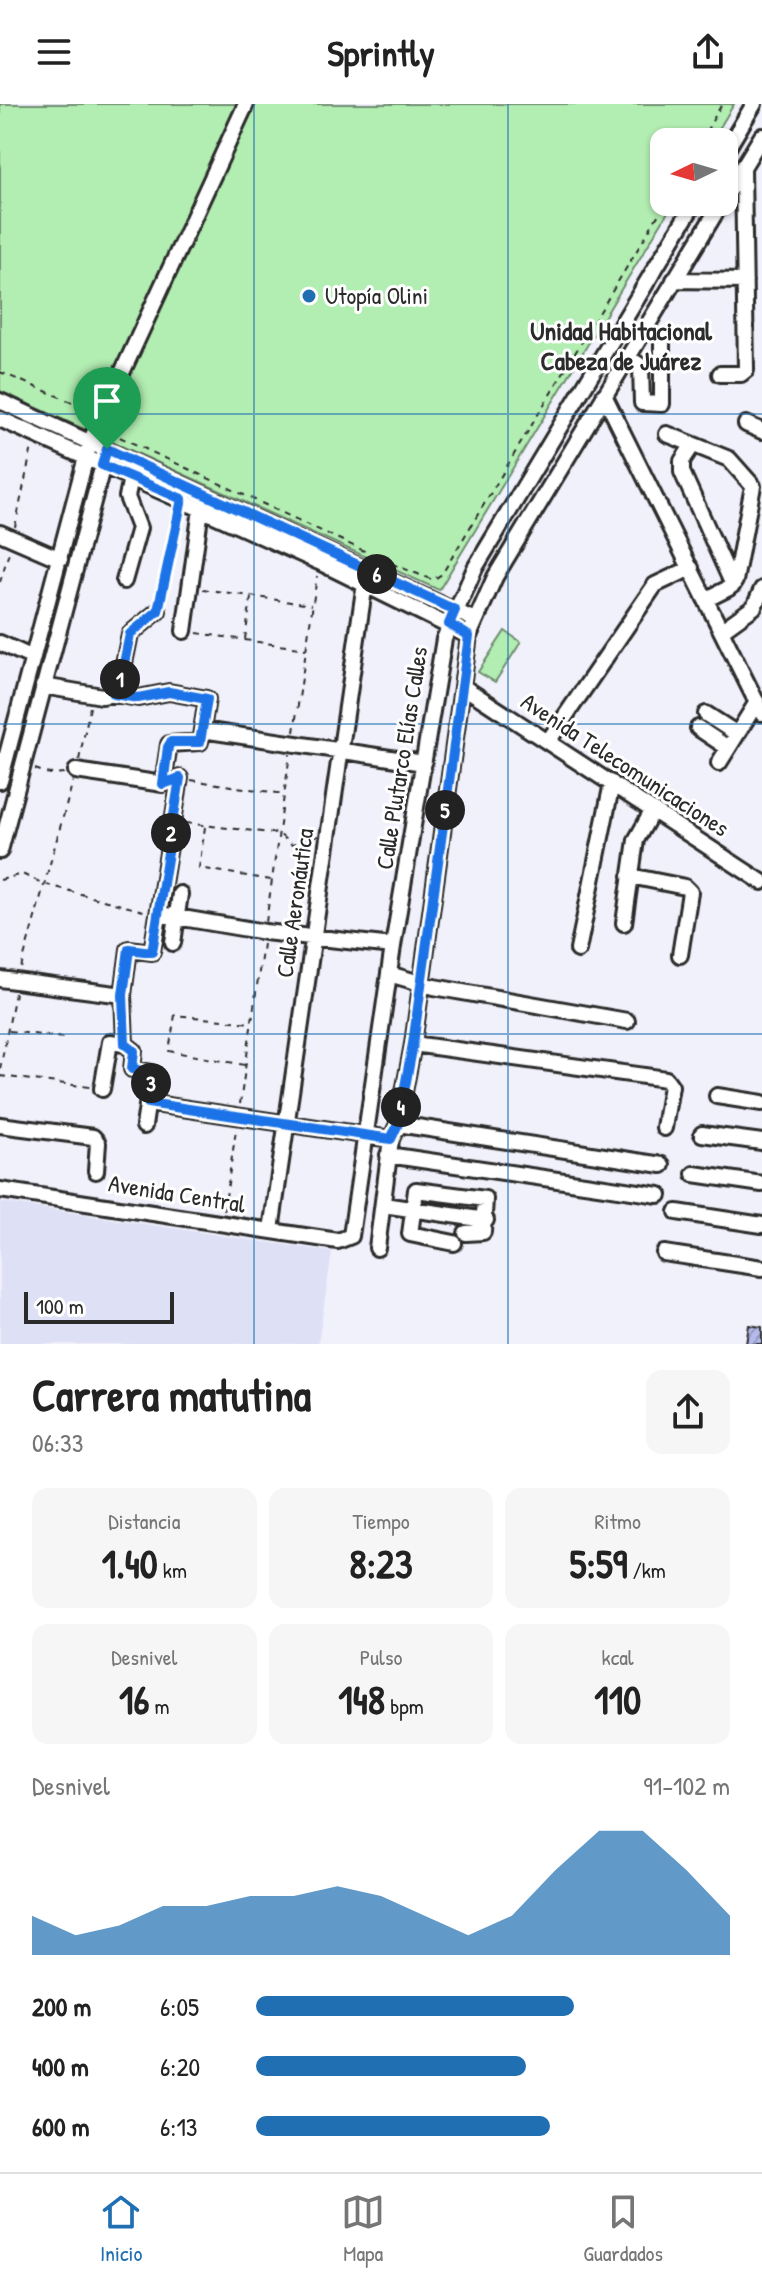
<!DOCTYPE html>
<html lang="es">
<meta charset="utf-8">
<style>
:root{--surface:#fff;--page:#f6f6f6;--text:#222;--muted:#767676;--line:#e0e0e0;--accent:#1f6fb2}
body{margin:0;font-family:"Patrick Hand",sans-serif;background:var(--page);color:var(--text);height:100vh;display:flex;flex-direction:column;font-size:30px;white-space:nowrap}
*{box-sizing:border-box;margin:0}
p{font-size:26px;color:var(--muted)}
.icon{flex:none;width:44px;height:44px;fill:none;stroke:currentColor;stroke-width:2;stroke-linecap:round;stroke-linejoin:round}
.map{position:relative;height:1240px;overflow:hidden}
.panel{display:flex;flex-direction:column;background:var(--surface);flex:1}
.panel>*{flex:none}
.needle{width:52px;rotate:265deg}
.buttons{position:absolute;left:650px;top:24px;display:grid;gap:16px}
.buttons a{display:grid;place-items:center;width:88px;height:88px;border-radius:16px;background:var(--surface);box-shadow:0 2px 6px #0004;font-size:40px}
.scale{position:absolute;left:24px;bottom:20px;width:150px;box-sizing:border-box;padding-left:8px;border:4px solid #2b2b2b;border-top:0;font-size:22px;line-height:28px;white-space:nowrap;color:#2b2b2b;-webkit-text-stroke:6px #fff;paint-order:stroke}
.pin{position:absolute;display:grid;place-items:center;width:68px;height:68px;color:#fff;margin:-82px -34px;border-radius:50% 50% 50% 0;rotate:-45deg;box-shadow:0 0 8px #0007}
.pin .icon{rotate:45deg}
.km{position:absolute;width:40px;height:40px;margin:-20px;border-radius:50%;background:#222;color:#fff;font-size:22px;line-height:40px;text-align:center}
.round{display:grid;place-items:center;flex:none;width:84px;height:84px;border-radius:16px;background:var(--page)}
.overview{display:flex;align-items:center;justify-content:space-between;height:136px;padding:0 32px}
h1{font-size:44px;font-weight:700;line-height:60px}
.figures{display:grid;grid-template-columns:repeat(3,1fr);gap:12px;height:136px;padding:8px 32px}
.figures div{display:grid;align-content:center;border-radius:16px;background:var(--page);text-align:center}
.figures b{font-size:40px;font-weight:700}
.figures small{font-size:22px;font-weight:400}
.figures p{font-size:22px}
.chart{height:224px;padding:16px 32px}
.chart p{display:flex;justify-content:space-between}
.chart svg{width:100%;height:144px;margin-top:8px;fill:var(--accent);opacity:.7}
ul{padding:0 32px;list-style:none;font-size:26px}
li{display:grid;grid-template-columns:128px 96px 1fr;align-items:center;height:60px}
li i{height:20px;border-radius:10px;background:var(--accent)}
header{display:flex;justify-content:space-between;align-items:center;height:104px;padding:0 32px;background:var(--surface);font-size:36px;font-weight:700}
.tabs{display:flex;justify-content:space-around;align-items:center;height:112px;border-top:2px solid var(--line);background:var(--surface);font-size:22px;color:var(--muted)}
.tabs a{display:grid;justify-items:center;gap:4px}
.tabs .selected{color:var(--accent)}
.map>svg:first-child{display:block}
</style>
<header><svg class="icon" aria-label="menu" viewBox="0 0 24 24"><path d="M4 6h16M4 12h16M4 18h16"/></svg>Sprintly<svg class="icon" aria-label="share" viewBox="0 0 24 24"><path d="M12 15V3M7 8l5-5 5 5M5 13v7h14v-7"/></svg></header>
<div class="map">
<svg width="762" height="1240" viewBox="0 0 762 1240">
<defs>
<pattern id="building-hatch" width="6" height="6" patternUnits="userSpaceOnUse" patternTransform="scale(2)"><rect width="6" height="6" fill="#b4baeb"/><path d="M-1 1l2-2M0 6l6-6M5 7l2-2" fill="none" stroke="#9397bf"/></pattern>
</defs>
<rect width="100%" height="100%" fill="#f0f1fb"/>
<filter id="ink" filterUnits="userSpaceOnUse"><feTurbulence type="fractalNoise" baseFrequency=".0125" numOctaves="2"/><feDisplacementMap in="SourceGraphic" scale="16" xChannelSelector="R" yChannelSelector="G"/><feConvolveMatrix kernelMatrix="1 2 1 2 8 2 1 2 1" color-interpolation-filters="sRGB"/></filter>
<g filter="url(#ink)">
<path fill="#dee0f6" d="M0,1098L332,1148L318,1240H0Z"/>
<path fill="#b2edb2" stroke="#6e8c6e" stroke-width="2" d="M0,0H734L711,38H664V98H674L439,486L0,287Z
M505,527L521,538L495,578L478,568Z"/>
<path fill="url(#building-hatch)" stroke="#2b2b2b" stroke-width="2" d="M749,1221L762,1223V1240H746Z"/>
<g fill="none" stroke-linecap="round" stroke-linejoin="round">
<defs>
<path id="minor" d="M724,50L754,0
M724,94L762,32
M674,176L745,177
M627,253L641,262L642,299L662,300V233
M720,270H741L746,266L743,63
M604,291L762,609
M0,297L475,516
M0,315L319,458L469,532
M746,320L762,327
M667,330L729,355L753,382L735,477L729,484L707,495
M692,342L682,357V368L733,481
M0,429L60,455
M124,477L139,424L127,393L131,373
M722,526L754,503L762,485
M184,527L201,405
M0,539L33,554
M43,582L102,592L114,590L120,579L130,530L158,507
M462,582L762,778
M706,610L737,630
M698,624L728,644
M202,626L424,659
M549,636L655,481L691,464
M719,659L757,598
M76,667L163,680L169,640L200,638L207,595L169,588L138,594L114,590
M0,677L90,338L246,0
M0,747L105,353
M630,772L685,783L690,788L680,851
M159,810L265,828L393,842
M624,819L636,736L653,706
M173,839L180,790
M578,846L612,679
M389,870L434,883L627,917
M0,875L123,891
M413,940L666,975L671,982L664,1024
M102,985L110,938L125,940
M717,992L762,999
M148,999L391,1035
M398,1020L662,1061
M0,1021L93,1033L98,1039L96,1067
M144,1022L152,969L132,965L134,947L125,940L123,891L129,845L152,848L180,674
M702,1030L762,1038
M388,1051L659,1091
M694,1070L762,1080
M0,1086L338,1137L351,1132L393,842L444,535L475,464L695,98
M383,1101L486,1116
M677,1108L762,1121
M271,1126L365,479
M454,1139L410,1130L416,1086L485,1095L483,1128L466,1129
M377,1144L391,1035L398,1020L413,940L469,532L495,473L722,98
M664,1149L762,1164"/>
</defs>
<use href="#minor" stroke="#2b2b2b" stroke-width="20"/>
<path stroke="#2b2b2b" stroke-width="2" stroke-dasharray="6 6" stroke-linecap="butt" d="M700,38L722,0
M0,268L91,306
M109,328L390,459L433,476L442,470L666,98
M15,423L32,343
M0,478L10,445
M203,485L311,501
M161,496L179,408
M197,529L306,545
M245,535L251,494
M294,628L317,472
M79,656L90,603
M35,665L49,670L64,669
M191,676L284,690
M186,719L279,730L292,741L318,732
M205,723L199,764L271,776
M0,776L22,770L44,780L147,808
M266,818L290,650
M21,864L73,677
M9,927L64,934
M245,961L169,947L175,911L251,919
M0,965L15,889
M0,972L90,983
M240,1000L263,840
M224,1106L236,1026"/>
<use href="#minor" stroke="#fff" stroke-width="14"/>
</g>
</g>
<g fill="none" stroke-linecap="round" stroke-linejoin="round" filter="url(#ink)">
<defs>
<path id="route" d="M107,345L455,506L449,520L469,532L413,940L398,1020L391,1035L148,999L152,969L132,965L134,947L125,940L123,891L129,845L152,848L180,674L163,680L168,643L171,638H200L207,595L169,588L138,594L114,590L120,579L130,530L158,507L182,395L102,361Z"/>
</defs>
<use href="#route" stroke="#fff" stroke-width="16"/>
<use href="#route" stroke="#1a73e8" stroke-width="10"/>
</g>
<path fill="none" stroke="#1f6fb2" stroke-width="2" stroke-opacity="0.55" d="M254,0V1240M508,0V1240M0,310H762M0,620H762M0,930H762"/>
<circle fill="#1f6fb2" stroke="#fff" stroke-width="3" cx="309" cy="192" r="8"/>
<g text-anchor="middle" stroke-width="6" stroke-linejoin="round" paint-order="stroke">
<g font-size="24" fill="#2b2b2b" stroke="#fff" text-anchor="start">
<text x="325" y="200">Utopía Olini</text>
</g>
<g font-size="24" fill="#2b2b2b" stroke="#fff">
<text transform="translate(402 654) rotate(-81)" y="8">Calle Plutarco Elías Calles</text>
<text transform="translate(625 661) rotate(33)" y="8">Avenida Telecomunicaciones</text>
<text transform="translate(295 799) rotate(-82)" y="8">Calle Aeronáutica</text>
<text transform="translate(177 1090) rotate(9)" y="8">Avenida Central</text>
</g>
<g font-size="26" font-weight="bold" fill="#2b2b2b" stroke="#fff">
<text x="621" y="236">Unidad Habitacional<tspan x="621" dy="30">Cabeza de Juárez</tspan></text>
</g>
</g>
</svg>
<div class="buttons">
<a><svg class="needle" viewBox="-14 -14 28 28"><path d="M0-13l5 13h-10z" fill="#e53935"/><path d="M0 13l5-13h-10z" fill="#767676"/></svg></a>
</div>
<div class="scale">100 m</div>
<div class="pin" style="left:107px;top:345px;background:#1e9e55"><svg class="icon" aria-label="arrive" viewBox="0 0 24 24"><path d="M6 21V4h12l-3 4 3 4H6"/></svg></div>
<b class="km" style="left:120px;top:575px">1</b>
<b class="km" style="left:171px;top:729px">2</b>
<b class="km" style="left:151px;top:979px">3</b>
<b class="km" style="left:401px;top:1003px">4</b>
<b class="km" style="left:445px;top:706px">5</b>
<b class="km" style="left:377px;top:470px">6</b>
</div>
<section class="panel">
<div class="overview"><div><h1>Carrera matutina</h1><p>06:33</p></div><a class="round"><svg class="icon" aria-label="share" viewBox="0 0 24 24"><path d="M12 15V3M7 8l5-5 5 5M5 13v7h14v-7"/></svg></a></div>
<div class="figures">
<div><p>Distancia</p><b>1.40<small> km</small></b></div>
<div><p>Tiempo</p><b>8:23</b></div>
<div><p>Ritmo</p><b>5:59<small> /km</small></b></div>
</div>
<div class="figures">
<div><p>Desnivel</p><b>16<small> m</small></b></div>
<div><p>Pulso</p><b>148<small> bpm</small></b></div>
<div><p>kcal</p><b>110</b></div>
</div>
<div class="chart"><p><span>Desnivel</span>91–102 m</p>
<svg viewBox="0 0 160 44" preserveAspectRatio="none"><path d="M0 44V32L10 38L20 35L30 29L40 29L50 26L60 26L70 23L80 26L90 32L100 38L110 32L120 18L130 6L140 6L150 18L160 32V44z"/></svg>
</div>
<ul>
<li><b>200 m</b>6:05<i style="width:67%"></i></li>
<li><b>400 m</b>6:20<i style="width:57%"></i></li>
<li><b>600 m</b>6:13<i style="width:62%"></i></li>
</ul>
</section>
<nav class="tabs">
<a class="selected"><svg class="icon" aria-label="home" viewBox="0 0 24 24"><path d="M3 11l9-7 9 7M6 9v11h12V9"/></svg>Inicio</a>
<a><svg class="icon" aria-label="map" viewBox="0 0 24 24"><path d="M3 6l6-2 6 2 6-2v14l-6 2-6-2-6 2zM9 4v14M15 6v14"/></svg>Mapa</a>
<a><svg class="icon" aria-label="saved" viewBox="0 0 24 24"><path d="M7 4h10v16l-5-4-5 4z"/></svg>Guardados</a>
</nav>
